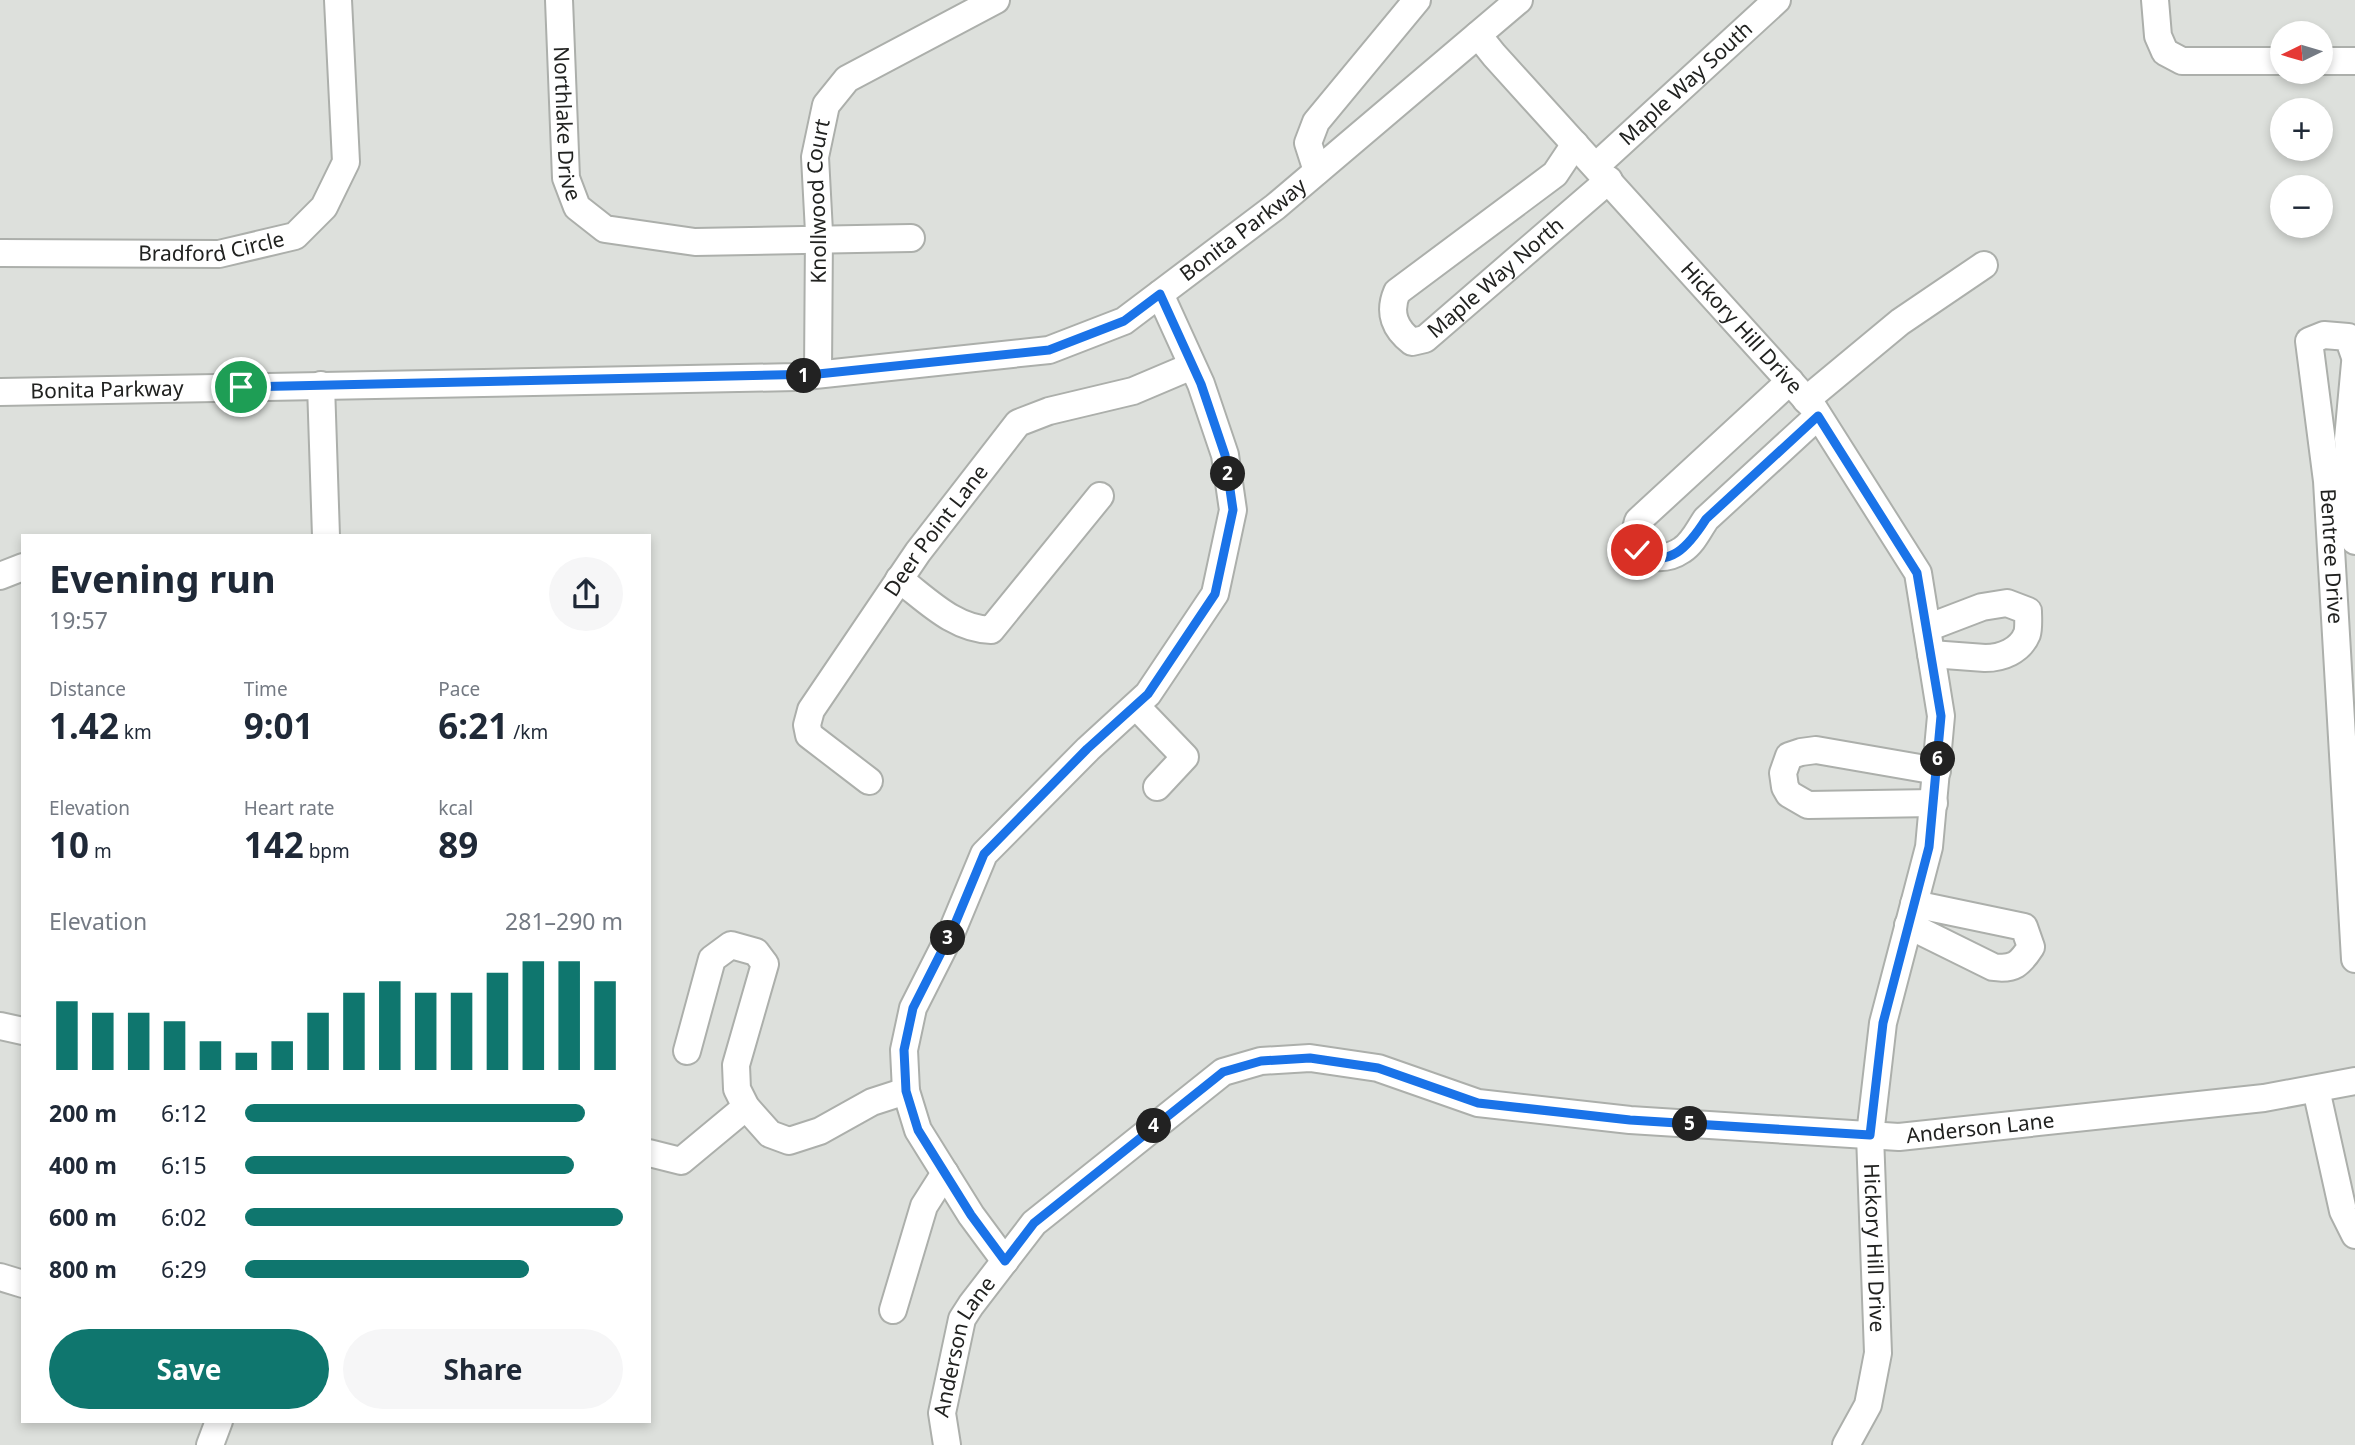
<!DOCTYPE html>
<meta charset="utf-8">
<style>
:root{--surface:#fff;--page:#f6f6f7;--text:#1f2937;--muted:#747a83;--accent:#0f766e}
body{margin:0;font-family:"Noto Sans",sans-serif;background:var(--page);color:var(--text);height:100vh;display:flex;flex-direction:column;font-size:26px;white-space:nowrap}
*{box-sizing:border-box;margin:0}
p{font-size:23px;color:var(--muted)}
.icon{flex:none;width:38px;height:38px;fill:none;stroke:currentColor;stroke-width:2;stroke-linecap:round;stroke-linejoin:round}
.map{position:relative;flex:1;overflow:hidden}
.drawer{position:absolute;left:21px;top:534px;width:630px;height:889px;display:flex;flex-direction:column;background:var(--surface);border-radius:0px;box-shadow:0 4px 10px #0003}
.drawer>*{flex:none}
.needle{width:46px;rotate:265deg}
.buttons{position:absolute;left:2270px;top:21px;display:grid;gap:14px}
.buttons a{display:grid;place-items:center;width:63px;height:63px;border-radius:50%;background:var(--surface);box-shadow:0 4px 10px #0003;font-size:35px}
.pin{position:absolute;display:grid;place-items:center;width:60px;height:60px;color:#fff;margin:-30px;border:4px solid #fff;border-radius:50%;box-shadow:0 2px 7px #0007}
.km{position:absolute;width:35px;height:35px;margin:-18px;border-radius:50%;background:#222;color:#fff;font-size:19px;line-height:35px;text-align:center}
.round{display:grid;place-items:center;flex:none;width:74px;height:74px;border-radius:37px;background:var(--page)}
.overview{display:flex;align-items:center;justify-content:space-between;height:119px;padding:0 28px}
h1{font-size:38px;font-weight:700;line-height:52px}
.metrics{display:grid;grid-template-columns:repeat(3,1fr);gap:10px;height:119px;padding:7px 28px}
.metrics div{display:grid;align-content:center}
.metrics b{font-size:35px;font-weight:700}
.metrics small{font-size:19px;font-weight:400}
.metrics p{font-size:19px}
.chart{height:196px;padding:14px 28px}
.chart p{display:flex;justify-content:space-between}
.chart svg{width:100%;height:126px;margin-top:7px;stroke:var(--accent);stroke-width:6}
.cta{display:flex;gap:14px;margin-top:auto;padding:14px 28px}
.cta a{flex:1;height:80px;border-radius:42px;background:var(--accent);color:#fff;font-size:28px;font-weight:700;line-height:80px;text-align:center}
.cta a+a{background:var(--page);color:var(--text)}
ul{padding:0 28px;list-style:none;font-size:23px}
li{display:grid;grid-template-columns:112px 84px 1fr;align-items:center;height:52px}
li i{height:18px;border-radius:9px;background:var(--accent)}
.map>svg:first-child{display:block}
</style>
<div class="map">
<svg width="2355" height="1445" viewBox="0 0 2355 1445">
<rect width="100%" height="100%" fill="#dde0dc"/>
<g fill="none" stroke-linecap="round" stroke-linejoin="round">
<defs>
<g id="minor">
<path id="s1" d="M559,0L566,178L577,207L605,229L695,242L911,238"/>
<path d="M2155,0L2158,36L2165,52L2182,61H2282"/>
<path id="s2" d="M1478,35L1494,55L1813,407L1918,573L1941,716L1929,847L1883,1023L1870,1135L1878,1353L1868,1405L1846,1445"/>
<path d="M2320,61H2355"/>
<path id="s3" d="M1575,144L1555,174L1397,292C1388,313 1395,329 1412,342L1425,339L1609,180"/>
<path id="s4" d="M1596,166L1777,0"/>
<path d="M1317,171L1308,143L1316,122L1417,0"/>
<path id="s5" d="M0,253L219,254L295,236L324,207L346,162L338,0"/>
<path id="s6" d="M2355,357L2348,337L2324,335L2309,341L2327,481L2355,959"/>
<path d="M2355,363L2348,439L2355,541"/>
<path id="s7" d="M818,374L819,232L815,157L826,105L847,79L996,0"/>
<path d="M1790,381L1638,521L1632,544C1644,560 1666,561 1682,550C1693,543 1699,529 1706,519L1818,416"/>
<path d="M321,385L326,536"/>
<path id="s8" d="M0,392L796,377L1049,350L1124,321L1275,207L1519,0"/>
<path d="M1806,400L1900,322L1984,265"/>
<path d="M0,576L23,567"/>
<path d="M899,579C927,600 954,629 991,630L1100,496"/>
<path d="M1927,628L1982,607L2007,603L2028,611C2028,617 2029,628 2027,634C2020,651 2002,658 1985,658L1931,654"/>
<path d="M1136,706L1185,757L1157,787"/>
<path id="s9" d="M869,781L809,735L807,725L811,710L918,552L1018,423L1049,411L1133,391L1192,366"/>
<path d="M1934,803L1808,805L1789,794L1785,787L1783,773L1789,756L1801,752L1816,750L1937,771"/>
<path d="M1908,925L1993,967C2014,970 2020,964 2031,947L2024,927L1914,904"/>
<path d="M0,1026L23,1031"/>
<path d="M687,1051L712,959L731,945L756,952L765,964L736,1065L737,1089L746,1107L770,1134L789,1141L820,1131L872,1102L906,1091"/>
<path d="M2316,1089L2343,1211L2355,1235"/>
<path d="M649,1153L681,1161L746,1107"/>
<path d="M1005,1261L971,1215L918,1130L906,1091L904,1050L913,1008L952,931L984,854L1088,749L1148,694L1215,594L1233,510L1225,455L1201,384L1160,294"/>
<path d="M0,1277L23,1284"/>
<path d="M893,1310L924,1206L945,1173"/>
<path d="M210,1445L219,1421"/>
<path id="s10" d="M947,1445L942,1413L962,1319L971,1305L1034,1223L1223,1072L1261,1061L1310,1058L1378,1068L1478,1103L1630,1120L1899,1137L2264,1098L2355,1081"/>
</g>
</defs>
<use href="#minor" stroke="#acafab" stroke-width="30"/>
<use href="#minor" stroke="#fff" stroke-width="26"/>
</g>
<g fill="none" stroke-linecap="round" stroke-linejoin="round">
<defs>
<path id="route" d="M241,387L818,374L1049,350L1124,321L1160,294L1201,384L1225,455L1233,510L1215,594L1148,694L1087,749L984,854L952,931L913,1008L904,1050L906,1091L918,1130L971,1215L1005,1261L1034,1223L1223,1072L1261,1061L1310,1058L1378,1068L1478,1103L1630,1120L1870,1135L1883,1023L1929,847L1941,716L1917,573L1818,416L1706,519C1690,544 1669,572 1637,550"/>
</defs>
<use href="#route" stroke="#fff" stroke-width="14"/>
<use href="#route" stroke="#1a73e8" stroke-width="9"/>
</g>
<g text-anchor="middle" stroke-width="5" stroke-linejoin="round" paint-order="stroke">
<g font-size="21" fill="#212220" stroke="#dde0dc">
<text dy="7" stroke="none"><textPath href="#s4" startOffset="122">Maple Way South</textPath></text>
<text dy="7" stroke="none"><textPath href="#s1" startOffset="124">Northlake Drive</textPath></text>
<text dy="7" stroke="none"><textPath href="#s7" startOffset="173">Knollwood Court</textPath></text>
<text dy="7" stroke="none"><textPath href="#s8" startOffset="1281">Bonita Parkway</textPath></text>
<text dy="7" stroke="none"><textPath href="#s5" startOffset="212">Bradford Circle</textPath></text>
<text dy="7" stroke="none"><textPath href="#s3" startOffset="397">Maple Way North</textPath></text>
<text dy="7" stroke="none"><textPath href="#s2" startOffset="394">Hickory Hill Drive</textPath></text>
<text dy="7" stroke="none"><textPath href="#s8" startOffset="107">Bonita Parkway</textPath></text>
<text dy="7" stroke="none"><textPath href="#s9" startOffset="320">Deer Point Lane</textPath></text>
<text dy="7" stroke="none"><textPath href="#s6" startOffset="278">Bentree Drive</textPath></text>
<text dy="7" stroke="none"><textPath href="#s10" startOffset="1258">Anderson Lane</textPath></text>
<text dy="7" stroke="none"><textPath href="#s2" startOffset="1381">Hickory Hill Drive</textPath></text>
<text dy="7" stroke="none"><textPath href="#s10" startOffset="103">Anderson Lane</textPath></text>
</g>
</g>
</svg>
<div class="buttons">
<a><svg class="needle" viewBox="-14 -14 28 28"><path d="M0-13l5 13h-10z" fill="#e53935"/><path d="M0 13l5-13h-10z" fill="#747a83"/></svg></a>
<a>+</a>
<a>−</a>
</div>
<div class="pin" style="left:241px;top:387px;background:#1e9e55"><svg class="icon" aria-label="arrive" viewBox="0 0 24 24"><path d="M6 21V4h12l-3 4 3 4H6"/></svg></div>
<div class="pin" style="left:1637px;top:550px;background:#d93025"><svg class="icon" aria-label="check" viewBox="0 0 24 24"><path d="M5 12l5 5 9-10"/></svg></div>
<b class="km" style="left:804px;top:376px">1</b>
<b class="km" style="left:1228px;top:474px">2</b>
<b class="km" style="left:948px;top:938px">3</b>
<b class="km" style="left:1154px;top:1126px">4</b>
<b class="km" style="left:1690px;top:1124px">5</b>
<b class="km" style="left:1938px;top:759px">6</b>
<section class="drawer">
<div class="overview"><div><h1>Evening run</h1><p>19:57</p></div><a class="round"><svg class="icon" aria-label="share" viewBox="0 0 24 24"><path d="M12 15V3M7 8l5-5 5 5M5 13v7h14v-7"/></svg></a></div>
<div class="metrics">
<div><p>Distance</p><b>1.42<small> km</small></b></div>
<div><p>Time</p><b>9:01</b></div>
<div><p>Pace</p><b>6:21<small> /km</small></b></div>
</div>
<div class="metrics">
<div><p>Elevation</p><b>10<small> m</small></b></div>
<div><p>Heart rate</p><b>142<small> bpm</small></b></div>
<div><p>kcal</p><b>89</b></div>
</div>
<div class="chart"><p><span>Elevation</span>281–290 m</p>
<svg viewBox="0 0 160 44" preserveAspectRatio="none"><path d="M5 44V20M15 44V24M25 44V24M35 44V27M45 44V34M55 44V38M65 44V34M75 44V24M85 44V17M95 44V13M105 44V17M115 44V17M125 44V10M135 44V6M145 44V6M155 44V13"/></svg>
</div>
<ul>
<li><b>200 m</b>6:12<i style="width:90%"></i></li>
<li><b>400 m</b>6:15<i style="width:87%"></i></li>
<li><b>600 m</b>6:02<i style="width:100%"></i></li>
<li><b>800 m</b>6:29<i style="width:75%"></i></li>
</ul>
<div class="cta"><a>Save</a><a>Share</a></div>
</section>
</div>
